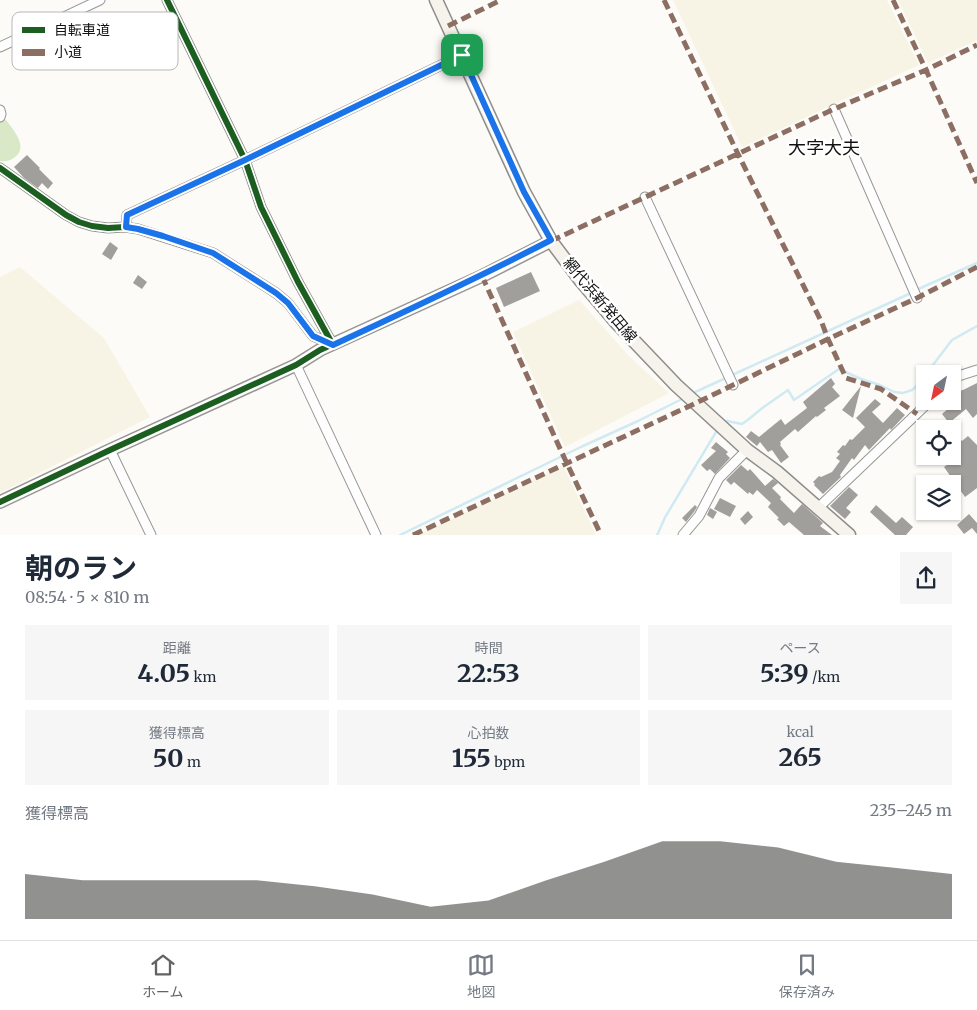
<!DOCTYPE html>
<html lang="ja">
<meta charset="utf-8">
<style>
:root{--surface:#fff;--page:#f6f6f7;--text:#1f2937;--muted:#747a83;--line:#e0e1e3;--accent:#636362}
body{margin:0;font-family:Merriweather,"Noto Sans JP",serif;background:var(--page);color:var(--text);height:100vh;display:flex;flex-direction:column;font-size:19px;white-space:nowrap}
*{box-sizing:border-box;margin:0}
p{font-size:16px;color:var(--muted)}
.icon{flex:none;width:28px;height:28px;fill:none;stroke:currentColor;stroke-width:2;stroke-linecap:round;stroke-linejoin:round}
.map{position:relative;height:535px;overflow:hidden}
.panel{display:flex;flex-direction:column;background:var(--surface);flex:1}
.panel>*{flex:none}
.needle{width:32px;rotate:213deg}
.buttons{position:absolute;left:916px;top:365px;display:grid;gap:10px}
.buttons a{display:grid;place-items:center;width:45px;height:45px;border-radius:0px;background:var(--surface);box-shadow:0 1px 4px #0004;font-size:25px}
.pin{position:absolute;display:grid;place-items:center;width:42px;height:42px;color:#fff;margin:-21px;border-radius:10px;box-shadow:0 2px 8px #0006}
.round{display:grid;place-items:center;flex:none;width:52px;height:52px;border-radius:0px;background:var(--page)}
.headline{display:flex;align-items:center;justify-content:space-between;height:85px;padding:0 25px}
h1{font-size:28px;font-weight:700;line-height:38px}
.metrics{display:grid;grid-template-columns:repeat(3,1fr);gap:8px;height:85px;padding:5px 25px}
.metrics div{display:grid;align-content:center;border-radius:0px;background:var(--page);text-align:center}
.metrics b{font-size:25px;font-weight:700}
.metrics small{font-size:14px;font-weight:400}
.metrics p{font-size:14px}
.chart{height:140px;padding:10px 25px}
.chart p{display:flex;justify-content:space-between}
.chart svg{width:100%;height:90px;margin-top:5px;fill:var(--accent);opacity:.7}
.menu{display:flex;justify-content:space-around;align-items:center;height:70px;border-top:1px solid var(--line);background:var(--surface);font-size:14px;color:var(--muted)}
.menu a{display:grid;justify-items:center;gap:2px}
.menu .on{color:var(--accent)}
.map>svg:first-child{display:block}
</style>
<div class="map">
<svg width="977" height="535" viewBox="0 0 977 535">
<rect width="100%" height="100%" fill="#fcfbf7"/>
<path fill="#f8f4e5" d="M673,0H887L919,65L742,147Z
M898,0H977V40L928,63Z
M20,267L104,338L150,417L0,493V277Z
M579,300L629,356L669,393L565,447L513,332Z
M563,465L596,535H418Z"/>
<path fill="#d9e8c7" d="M0,113C8,123 31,146 15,157C10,161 6,162 0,161Z"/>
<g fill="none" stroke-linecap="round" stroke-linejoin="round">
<path stroke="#d0eaf4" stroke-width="2.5" d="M916,290L977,263
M926,374L952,340L977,326
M691,394L911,293
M727,421L742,424L749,419L761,409L788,390L794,400L839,369L861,379L880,385L894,392L903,393L912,390L919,384L925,376
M400,535L583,446L638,421L684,398
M657,535C661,528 663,520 667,514C684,486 700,459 716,432"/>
</g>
<path fill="#a09f9c" d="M27,155L40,168L39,169L53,183L48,189L42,183L38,188L24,178L14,167Z
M110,242L118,248L111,260L102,254Z
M531,272L540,291L504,307L496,288Z
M138,275L147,282L142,289L133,283Z
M831,378L835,384L832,387L840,396L824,408L826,410L817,417L816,416L798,432L795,429L780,442L781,444L780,445L789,457L781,463L772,450L768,452L760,442L757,446L746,437L751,431L759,437L781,419L785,425L807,408L803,402Z
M977,383V414L973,418L966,409L949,423L942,414L949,408L946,406L958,397L956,395L962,390H963Z
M861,386L853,418L842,410Z
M875,399L881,404L872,412L883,423L897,408L905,415L891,430L890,428L869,450L865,445L854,460L852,458L840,475L841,477L823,494L814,485L815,484L813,482L819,476L821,477L832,472L840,461L836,458L840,454L837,452L843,445L845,446L850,439L852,440L865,427L856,418Z
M952,430L962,441L968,436L977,445V488L965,497L944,467L952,461Z
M716,442L728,452L726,454L730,458L715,474L710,469L707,471L701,465L716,451L711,448Z
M741,465L748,471L750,469L765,486L773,479L778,483L772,488L781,497L780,499L794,513L802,504L823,523L820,526L832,535H804L789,522L784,526L777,519L779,518L768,507L771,503L757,490L753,495L749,492L748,494L734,482L731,485L726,480Z
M849,487L858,495L846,508L851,512L845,519L830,506Z
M720,498L736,506L730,517L714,509Z
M695,505L697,507L694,512L686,522L682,518Z
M876,505L896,523L902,517L913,527L906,535H895L870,512Z
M710,508L717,512L713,519L707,515Z
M748,511L753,517L745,525L740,519Z
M969,514L977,523V534L972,528L964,534L957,525Z"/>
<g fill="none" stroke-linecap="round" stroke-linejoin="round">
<defs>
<path id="minor" d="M167,0L245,160L261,207L298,282L333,345
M0,47L100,0
M834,109L917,298
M0,110L1,114L0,117
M0,168L66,215L79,222L92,226L108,228L125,227L138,229L213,253L276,293L288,303L313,336L333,345
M645,197L733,385
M126,227L127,215L245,160L462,55
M296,365L376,535
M952,378L977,370
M110,450L151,535
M818,508L930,401
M683,535L699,516L719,478L747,450"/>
<path id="tertiary" d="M0,502L110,450L296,365L320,350L482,276L551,241"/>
<path id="secondary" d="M436,0L524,192L551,241L581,281L615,321L676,385L747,450L777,472L849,535"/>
</defs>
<use href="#minor" stroke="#979695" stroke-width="11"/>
<use href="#tertiary" stroke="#979695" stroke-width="14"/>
<use href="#secondary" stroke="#8d8d8b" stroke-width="15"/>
<use href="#minor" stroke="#fffefe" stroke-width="9"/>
<use href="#tertiary" stroke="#fffefe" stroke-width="11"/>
<use href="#secondary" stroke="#f5f3ec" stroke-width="12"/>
<path stroke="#8d6e63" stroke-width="5" stroke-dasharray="10 5" stroke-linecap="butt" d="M664,0L738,154L822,323L828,339L846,378L881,389L917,414
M893,0L926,70L977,183
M448,26L501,0
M551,241L834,109L926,70L977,45
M482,276L562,453L601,535
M413,535L696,403L828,339L917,298L977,267"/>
<defs>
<path id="cycleway" d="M167,0L245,160L261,207L298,282L333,345
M0,168L66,215L79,222L92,226L108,228L125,227L138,229L213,253L276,293L288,303L313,336L333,345
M0,502L110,450L296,365L320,350L482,276L551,241"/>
</defs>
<use href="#cycleway" stroke="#fff" stroke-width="9"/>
<use href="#cycleway" stroke="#1b5e20" stroke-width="6"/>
</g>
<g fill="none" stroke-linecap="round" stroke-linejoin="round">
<defs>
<path id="route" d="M462,55L524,192L551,240C480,277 406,311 333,345L313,336L288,303L276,293L213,253L163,236L138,229L126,227L127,215L245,160Z"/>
</defs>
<use href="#route" stroke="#fff" stroke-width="10"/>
<use href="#route" stroke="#1a73e8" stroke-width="6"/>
</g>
<g text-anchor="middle" stroke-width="5" stroke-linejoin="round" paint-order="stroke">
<g font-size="15" fill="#111" stroke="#fff">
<text transform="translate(600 300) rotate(50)" y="5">網代浜新発田線</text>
</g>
<g font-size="18" fill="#111" stroke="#fff">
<text x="824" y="154">大字大夫</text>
</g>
</g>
<rect x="12" y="12" width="166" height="58" rx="8" fill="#fff" stroke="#b8b8b8" stroke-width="1"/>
<rect x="22" y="27" width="23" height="6" fill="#1b5e20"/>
<rect x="22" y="49" width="23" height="7" fill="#8d6e63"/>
<g font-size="14" fill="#111">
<text x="54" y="35">自転車道</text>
<text x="54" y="57">小道</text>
</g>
</svg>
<div class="buttons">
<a><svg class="needle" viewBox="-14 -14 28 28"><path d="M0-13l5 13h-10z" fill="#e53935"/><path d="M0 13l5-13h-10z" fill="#747a83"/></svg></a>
<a><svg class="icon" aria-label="locate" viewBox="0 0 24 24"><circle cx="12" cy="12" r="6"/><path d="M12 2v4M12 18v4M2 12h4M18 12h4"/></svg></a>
<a><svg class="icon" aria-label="layers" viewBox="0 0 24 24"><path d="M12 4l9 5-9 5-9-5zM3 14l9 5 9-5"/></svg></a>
</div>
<div class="pin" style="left:462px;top:55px;background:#1e9e55"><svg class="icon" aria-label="arrive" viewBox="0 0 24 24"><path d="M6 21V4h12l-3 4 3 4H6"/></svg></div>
</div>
<section class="panel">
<div class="headline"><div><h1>朝のラン</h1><p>08:54 · 5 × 810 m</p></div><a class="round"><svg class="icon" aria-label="share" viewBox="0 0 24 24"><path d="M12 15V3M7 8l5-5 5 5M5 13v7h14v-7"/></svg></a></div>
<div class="metrics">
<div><p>距離</p><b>4.05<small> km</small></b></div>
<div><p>時間</p><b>22:53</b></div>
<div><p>ペース</p><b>5:39<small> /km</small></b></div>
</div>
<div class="metrics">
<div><p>獲得標高</p><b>50<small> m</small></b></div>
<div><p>心拍数</p><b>155<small> bpm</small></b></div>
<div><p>kcal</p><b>265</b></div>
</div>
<div class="chart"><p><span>獲得標高</span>235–245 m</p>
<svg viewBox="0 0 160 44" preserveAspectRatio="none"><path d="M0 44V22L10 25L20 25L30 25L40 25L50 28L60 32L70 38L80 35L90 25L100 16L110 6L120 6L130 9L140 16L150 19L160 22V44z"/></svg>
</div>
</section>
<nav class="menu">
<a class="on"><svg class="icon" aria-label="home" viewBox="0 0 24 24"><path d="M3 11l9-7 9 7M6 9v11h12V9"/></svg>ホーム</a>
<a><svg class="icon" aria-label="map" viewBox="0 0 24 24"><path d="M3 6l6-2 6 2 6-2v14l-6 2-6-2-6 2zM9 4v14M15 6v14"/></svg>地図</a>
<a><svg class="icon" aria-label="saved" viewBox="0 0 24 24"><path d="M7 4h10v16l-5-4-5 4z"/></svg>保存済み</a>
</nav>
